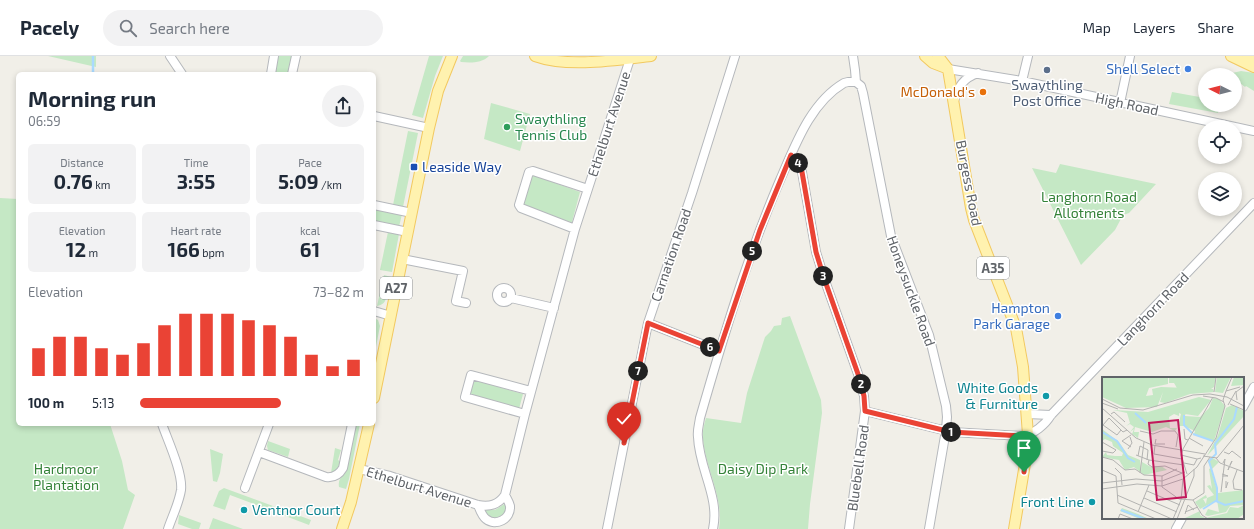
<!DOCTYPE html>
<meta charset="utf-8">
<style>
:root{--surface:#fff;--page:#f2f2f3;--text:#1f2937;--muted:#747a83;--line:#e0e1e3;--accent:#ea4335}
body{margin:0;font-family:"Exo 2",sans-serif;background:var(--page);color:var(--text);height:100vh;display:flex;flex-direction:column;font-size:15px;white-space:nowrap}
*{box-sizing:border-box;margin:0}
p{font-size:13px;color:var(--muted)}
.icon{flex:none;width:22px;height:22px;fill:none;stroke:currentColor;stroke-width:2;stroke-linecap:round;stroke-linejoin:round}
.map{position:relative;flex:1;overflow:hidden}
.details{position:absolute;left:16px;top:16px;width:360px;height:354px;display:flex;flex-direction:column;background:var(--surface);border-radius:6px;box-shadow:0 2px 6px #0003}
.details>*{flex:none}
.needle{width:26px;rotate:276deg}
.buttons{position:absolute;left:1198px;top:12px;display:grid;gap:8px}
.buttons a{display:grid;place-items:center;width:44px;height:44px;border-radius:50%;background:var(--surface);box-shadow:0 2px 6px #0003;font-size:20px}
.pin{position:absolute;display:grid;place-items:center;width:34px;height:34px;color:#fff;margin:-41px -17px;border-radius:50% 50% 50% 0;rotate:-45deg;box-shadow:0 0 4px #0007}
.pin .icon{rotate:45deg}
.km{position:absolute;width:20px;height:20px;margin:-10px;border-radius:50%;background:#222;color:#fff;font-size:11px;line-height:20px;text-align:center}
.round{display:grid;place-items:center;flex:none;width:42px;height:42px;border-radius:21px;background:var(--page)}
.overview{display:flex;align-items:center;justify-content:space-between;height:68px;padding:0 12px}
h1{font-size:22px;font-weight:700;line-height:30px}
.stats{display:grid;grid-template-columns:repeat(3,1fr);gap:6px;height:68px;padding:4px 12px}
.stats div{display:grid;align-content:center;border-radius:6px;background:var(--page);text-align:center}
.stats b{font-size:20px;font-weight:700}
.stats small{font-size:11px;font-weight:400}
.stats p{font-size:11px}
.chart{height:112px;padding:8px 12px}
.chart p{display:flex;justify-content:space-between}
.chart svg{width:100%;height:72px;margin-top:4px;stroke:var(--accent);stroke-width:6}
ul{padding:0 12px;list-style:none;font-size:13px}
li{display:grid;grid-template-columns:64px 48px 1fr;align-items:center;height:30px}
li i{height:10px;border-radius:5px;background:var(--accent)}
header{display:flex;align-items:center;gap:24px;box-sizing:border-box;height:56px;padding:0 20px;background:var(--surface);border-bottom:1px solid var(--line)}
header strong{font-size:19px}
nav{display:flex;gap:22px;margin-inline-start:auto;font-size:14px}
.search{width:280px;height:36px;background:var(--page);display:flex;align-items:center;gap:10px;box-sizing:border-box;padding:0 14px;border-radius:22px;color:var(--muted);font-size:15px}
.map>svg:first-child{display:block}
</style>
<header>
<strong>Pacely</strong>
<div class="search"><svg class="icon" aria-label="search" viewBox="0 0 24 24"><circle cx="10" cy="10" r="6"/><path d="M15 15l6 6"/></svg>Search here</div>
<nav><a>Map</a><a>Layers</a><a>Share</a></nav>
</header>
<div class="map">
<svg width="1254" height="473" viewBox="0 0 1254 473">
<rect width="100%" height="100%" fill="#f1efe8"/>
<path fill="#c5e8c5" d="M48,0H96V11Z
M277,0H292L288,18H274Z
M429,0H443L435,20L423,62L412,59Z
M463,0H489C482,7 471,7 461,6L460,5Z
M1241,15L1254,17V35L1246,30L1245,31L1235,23V19L1228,18Z
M1172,36L1205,42V49H1219L1218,57L1169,48Z
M491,47L530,58L520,95L484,83Z
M408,75L418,77L403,151L393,149Z
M1060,108L1156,128L1129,157L1123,159L1115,174L1081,209L1032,112L1056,117Z
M533,119L580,136L572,166H570L523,149L531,121Z
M0,142L18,143V368H110L122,405L128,434L135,439L123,473H0Z
M374,152L402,158L399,171L374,166Z
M388,176L399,178L392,216L380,214Z
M384,219L391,221L386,242C385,247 382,249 377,250Z
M790,260L821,344L822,357L810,448L808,473H719C724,442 706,414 703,384C702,376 704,369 706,362L741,367L747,337L765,281L771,275L774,270L781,269L782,262Z
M374,262L378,264L380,270L374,301Z
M475,324L523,338L519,353L470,339L469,337L473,325Z
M355,368H360L349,423L346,433L339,431C338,425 340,422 344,418Z
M268,385L290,393L288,401L268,394L267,390Z
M335,392L341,394L338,404L341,406L335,416L331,417Z
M210,393L223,398L220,417L217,426L213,425Z
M224,432L311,464L309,469L230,439L225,454L213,450L219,435Z
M506,447L507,456L502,461L490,463L484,455L489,453L495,454Z
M179,459L201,467L199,473H192L178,468Z
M213,462L243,473H209Z"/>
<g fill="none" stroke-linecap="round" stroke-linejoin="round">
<path stroke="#aadaff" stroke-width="2.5" d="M93,0V18"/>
<defs>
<path id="minor" d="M170,0L182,18
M853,0L855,14L856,26L861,30L863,37L891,180L929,279L946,350L947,361L946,374L929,473
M948,13L1022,25L1235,71
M271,18L274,0
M292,18L296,0
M1022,25L1028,0
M954,45C958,31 963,22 978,17
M1120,47L1130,0
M374,60L429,72
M1235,71L1254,75
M791,99L799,110L802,116L816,196L824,222L858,318L864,340L865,355L849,473
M374,149L412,157
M374,169L408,176
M575,173L521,152L519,149L529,116L533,115L588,133
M402,203L463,215L456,245L466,247
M497 239a7 7 0 1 1 14 0a7 7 0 1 1-14 0Z
M511,242L554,252
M374,255L391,260
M648,267L719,295
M1243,351L1254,331
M865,355L951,376L1022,380C1034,378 1045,369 1051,359L1254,147
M525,358L465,341L471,319L531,335
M1027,358L1051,359
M162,368C168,385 183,417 181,434C179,447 172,461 168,473
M259,396L326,421C334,422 339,419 343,412L352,368
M359,413L390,420L478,449C490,451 498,449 505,439L525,358L575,173L630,3
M245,432L269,368
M478,449C480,454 482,460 486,463C496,471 511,463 510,450C509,446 507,443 505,439
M607,473L648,267L692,137L735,0
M713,473C720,441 699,413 698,381C697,375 699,369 700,362C723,282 747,201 780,124C795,90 810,47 844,27L848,26H856
M1176,473L1182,462"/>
<path id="major" d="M535,0C568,12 616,4 651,0
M925,0L933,7L946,12
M938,0L948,13L971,152L974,164L1016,272L1023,311L1028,379L1027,396L1014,473
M1231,0L1254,11
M1248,0L1254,3
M374,342L429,72L438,35L452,0
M342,473L351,446L369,368"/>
</defs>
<use href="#minor" stroke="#b5b8bc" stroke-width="10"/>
<use href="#major" stroke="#f2c960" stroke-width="12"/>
<use href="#minor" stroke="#fff" stroke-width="8"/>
<use href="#major" stroke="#fff2af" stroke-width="10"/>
</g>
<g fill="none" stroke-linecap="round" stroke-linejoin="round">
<defs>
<path id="route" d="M624,387L648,267L719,295L760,174L791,99L799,110L802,116L816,196L824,222L858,318L864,340L865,355L951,376L1022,380L1028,379L1024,416"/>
</defs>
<use href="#route" stroke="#fff" stroke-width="8"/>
<use href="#route" stroke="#ea4335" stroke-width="5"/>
</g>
<g fill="#3f7fe0" stroke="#fff" stroke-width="1.5">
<circle cx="1188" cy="13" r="4"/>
<circle cx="1058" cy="260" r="4"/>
</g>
<circle fill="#5c6f8a" stroke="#fff" stroke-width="1.5" cx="1047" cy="14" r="4"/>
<circle fill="#e8710a" stroke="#fff" stroke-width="1.5" cx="983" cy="36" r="4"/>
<circle fill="#2e9e5b" stroke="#fff" stroke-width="1.5" cx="507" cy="71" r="4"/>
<rect fill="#1a4fb4" stroke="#fff" stroke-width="1.5" x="410" y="107" width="8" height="8" rx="2"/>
<g fill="#0f9aa8" stroke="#fff" stroke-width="1.5">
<circle cx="1046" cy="340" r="4"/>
<circle cx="1092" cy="446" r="4"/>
<circle cx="244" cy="454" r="4"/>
</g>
<g text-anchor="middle" stroke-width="3" stroke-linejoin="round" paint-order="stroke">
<g fill="#fff" stroke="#8f9295" stroke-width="1">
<rect x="977" y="201" width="32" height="22" rx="3"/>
<rect x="380" y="221" width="32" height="22" rx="3"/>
</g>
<g font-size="13" font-weight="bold" fill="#5f6368">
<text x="993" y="217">A35</text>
<text x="396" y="237">A27</text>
</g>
<g font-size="14" fill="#366cbe" stroke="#fff" text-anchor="end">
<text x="1180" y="18">Shell Select</text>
<text x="1050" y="257">Hampton<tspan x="1050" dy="16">Park Garage</tspan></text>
</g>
<g font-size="14" fill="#4e5e75" stroke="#fff">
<text x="1047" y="34">Swaythling<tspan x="1047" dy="16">Post Office</tspan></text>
</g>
<g font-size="14" fill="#c56008" stroke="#fff" text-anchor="end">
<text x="975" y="41">McDonald's</text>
</g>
<g font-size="14" fill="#5f6368" stroke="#fff">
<text transform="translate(1127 48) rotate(12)" y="5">High Road</text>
<text transform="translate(609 68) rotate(-72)" y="5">Ethelburt Avenue</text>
<text transform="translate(969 127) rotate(79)" y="5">Burgess Road</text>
<text transform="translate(671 199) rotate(-71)" y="5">Carnation Road</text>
<text transform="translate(911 235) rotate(70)" y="5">Honeysuckle Road</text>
<text transform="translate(1153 253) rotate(-46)" y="5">Langhorn Road</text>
<text transform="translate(858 412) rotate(-82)" y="5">Bluebell Road</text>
<text transform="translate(419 431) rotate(17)" y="5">Ethelburt Avenue</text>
</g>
<g font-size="14" fill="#27864d" stroke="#fff" text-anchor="start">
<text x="515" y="68">Swaythling<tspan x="515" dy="16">Tennis Club</tspan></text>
</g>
<g font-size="14" fill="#164399" stroke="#fff" text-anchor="start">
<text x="422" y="116">Leaside Way</text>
</g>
<g font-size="14" fill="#348238" stroke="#fff">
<text x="1089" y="146">Langhorn Road<tspan x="1089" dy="16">Allotments</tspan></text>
<text x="66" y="418">Hardmoor<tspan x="66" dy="16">Plantation</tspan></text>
<text x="763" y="418">Daisy Dip Park</text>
</g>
<g font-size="14" fill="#0d838f" stroke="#fff" text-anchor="end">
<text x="1038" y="337">White Goods<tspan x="1038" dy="16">&amp; Furniture</tspan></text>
<text x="1084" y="451">Front Line</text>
<text x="252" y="459" text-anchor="start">Ventnor Court</text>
</g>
</g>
<g transform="translate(1102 321)">
<rect width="142" height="142" fill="#f1efe8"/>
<path d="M0,0H66V7L47,11L44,19L51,18L50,12L59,10L111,12L112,15L88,17L63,26L58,25L61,15L55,30L24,31L0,20ZM67,0H114L112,10L109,12L75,11L72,6H67ZM115,0H129L121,16L113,15ZM132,0H142V8L129,9ZM97,20L109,23L96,39L83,37L85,26L83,39L98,40L107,31L111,21L117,22L123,29L112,64L92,57L93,54L82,49H76L79,37L77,36V39L72,37L67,40L68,51H75L73,54L64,50L50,55L33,50L32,55H37L36,61L30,57L32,52L28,55L32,50L28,47L24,49L28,46L25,36L11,33L46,35ZM130,28L142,34V39L105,79L116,58L124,31ZM0,52L17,65L26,78L38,83L39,94L40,85L49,90L59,89L65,93L42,98L32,90L23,93L17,83L0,80L4,75L5,78L13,79H20L21,76L11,69L10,65L3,62L0,64ZM109,80L117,85L109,93L116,116L142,113V128L128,129L124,135L106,139L103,138L106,132L117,135L115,123L98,132L93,125L104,118L105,121L101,122L104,127L105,121L112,118L105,109L108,108L110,112L107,92L109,91L106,85ZM142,128V137L135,142H81L98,134V138L103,141L125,136L128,130L136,131ZM20,131L36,137L47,142H38L18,134Z" fill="#c5e8c5"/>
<path fill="none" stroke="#aadaff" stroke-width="2" d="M33,36L44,46M82,38V48L90,56M0,55L15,64L26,81L33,85M91,57L111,64M114,124L123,128L142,124M101,132L115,123V111L107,84L114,77L113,67L132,42L135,30M19,133L43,142"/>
<path fill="none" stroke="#b3b3b1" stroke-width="1" d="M124,14L130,0M112,15L114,0M101,19L114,21L122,25M0,22L18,31L41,33L91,18L108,17L125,20L142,29M135,23L134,15L142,9M0,26L16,32M128,27L142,33M126,28L134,14M0,31L34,61L50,68L103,77M9,37L12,35L23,45M1,48L7,41L21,55L25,53M1,48L15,58L19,53M82,52L83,62L86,63M38,54L51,57L59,54H73L76,58L74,70M87,61L101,69M54,62L53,67H63M0,65L14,73L11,76L0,74M53,68L52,77L80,82M29,70L20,64L29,58M26,72L30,66L28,60M81,72L111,20M81,72L79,78L85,97M122,75L127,77L130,74L139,81M34,78L47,83L82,88M79,78L95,82L99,81M36,79L38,69L46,73L45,83M101,79L115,81M0,80L11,83L23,93L33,92L42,98L60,99L75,92M114,81L118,86L142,95M115,81L142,48M47,83L46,87L50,90L63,89L80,96M82,86L92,88L95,82M127,90L126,93L130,84L128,88M13,91L19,97L20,108M0,93L14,99L16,126L54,142M135,93L131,104L132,112L140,113M38,96L42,65M60,99V110L77,122L91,123L100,138L106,142M120,99H126L120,97M81,102L95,90L114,61L123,29L121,23L124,14L138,10M124,104V111L126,105M0,106L34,102L60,104L83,95M0,112L35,107L60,109L81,102M45,114L78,128M119,115L123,82L121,86M102,116V89L108,80M15,118L70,142M0,119V136M42,121L75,135M91,123L102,116M36,135L47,108M83,135L96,130M83,137L86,128L92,133M16,142L18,137L31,142M71,142L79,123L81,102M75,142L92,99V92"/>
<path fill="#c2185b" fill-opacity="0.15" stroke="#c2185b" stroke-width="2" d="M76,43L84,120L55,123L47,46Z"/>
<rect width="142" height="142" fill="none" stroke="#5f6368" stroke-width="2"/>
</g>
</svg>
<div class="buttons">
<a><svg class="needle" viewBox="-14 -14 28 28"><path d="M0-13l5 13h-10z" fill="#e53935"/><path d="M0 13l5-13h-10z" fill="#747a83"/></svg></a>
<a><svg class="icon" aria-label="locate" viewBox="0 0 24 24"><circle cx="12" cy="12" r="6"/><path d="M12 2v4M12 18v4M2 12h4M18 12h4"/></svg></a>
<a><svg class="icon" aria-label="layers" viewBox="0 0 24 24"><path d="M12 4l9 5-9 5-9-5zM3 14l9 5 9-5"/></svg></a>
</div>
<div class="pin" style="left:1024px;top:416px;background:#1e9e55"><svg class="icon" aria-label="arrive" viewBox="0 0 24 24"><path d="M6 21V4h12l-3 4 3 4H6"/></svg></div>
<div class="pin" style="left:624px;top:387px;background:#d93025"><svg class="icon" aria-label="check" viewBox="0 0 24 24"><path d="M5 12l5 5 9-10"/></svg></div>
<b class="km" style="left:951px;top:376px">1</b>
<b class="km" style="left:861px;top:328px">2</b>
<b class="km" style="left:823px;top:220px">3</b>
<b class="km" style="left:798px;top:107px">4</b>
<b class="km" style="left:752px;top:195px">5</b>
<b class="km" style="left:710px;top:291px">6</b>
<b class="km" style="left:638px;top:315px">7</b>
<section class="details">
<div class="overview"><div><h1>Morning run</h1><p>06:59</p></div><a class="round"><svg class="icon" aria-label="share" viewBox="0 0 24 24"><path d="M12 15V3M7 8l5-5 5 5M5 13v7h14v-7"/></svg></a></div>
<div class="stats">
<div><p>Distance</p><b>0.76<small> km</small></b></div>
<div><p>Time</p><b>3:55</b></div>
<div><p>Pace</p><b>5:09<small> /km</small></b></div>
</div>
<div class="stats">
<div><p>Elevation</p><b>12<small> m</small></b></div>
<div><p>Heart rate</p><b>166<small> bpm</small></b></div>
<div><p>kcal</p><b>61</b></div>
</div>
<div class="chart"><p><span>Elevation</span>73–82 m</p>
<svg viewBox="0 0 160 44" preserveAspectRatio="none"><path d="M5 44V27M15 44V20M25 44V20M35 44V27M45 44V31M55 44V24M65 44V13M75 44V6M85 44V6M95 44V6M105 44V10M115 44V13M125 44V20M135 44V31M145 44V38M155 44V34"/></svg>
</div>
<ul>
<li><b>100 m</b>5:13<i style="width:63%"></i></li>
</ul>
</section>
</div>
